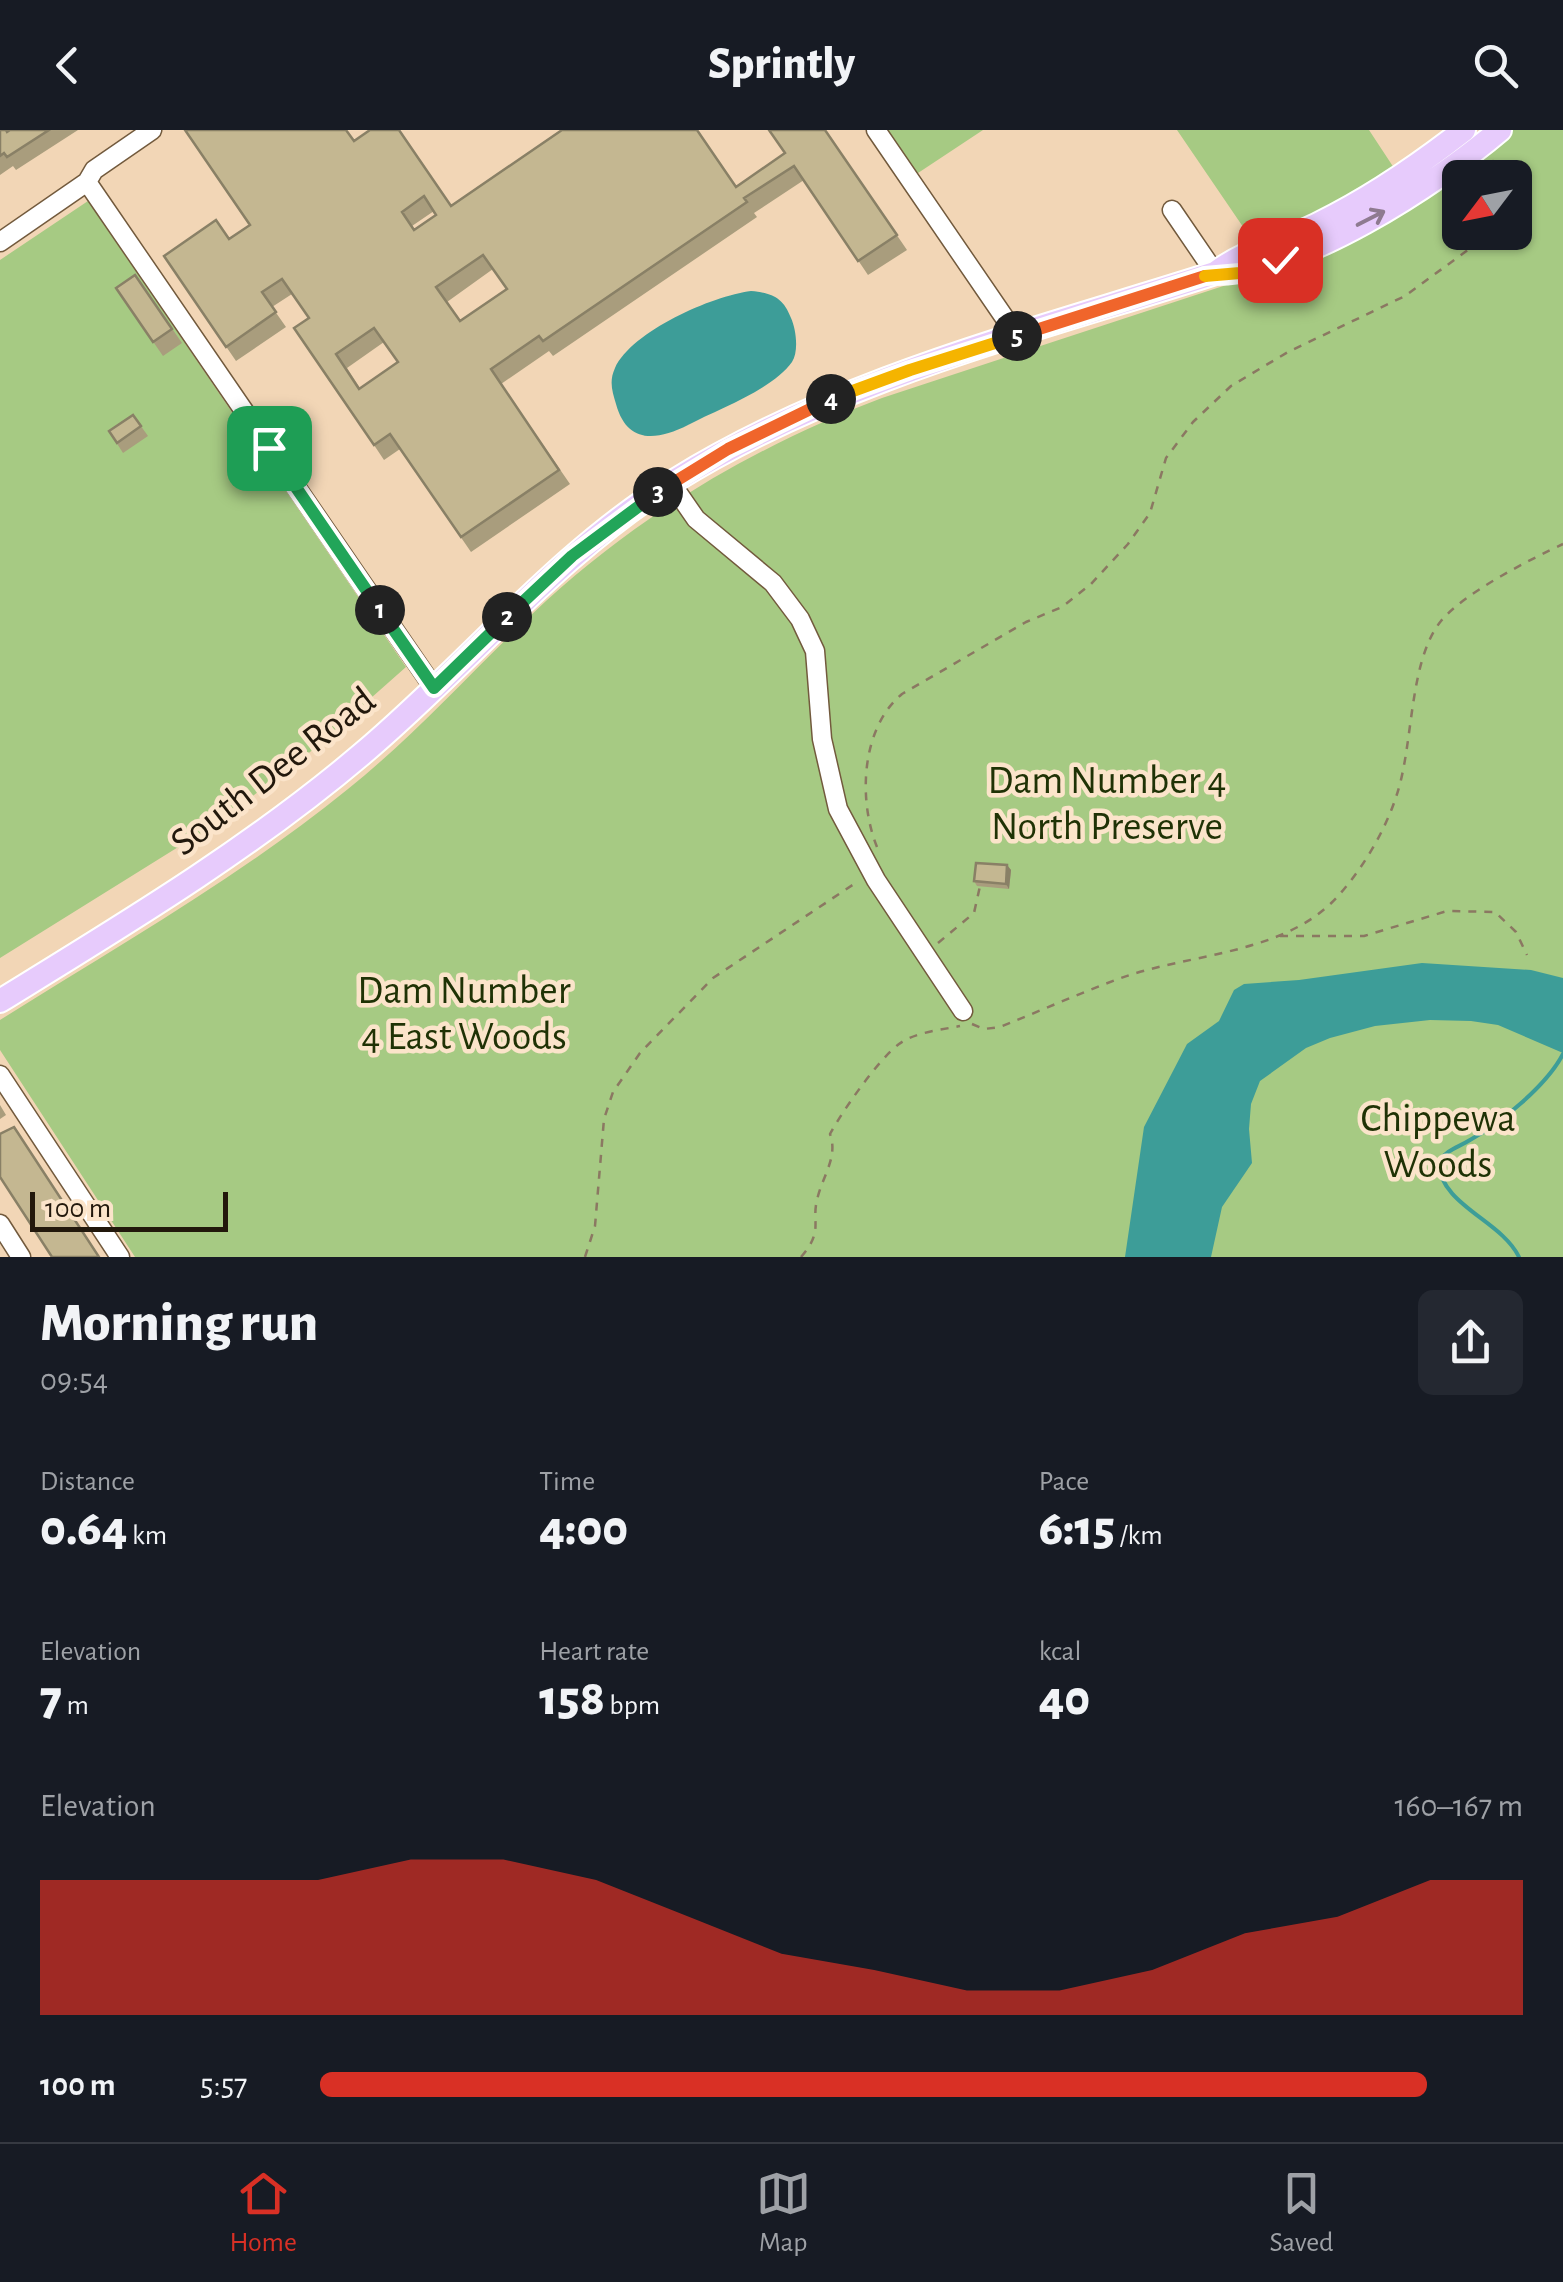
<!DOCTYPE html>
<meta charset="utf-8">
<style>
:root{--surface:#171b24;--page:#242831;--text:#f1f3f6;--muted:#9ea1a6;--line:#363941;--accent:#d93025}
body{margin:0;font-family:"Alegreya Sans",sans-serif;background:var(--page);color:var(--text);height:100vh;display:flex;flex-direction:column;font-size:38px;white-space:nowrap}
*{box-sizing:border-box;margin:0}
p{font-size:32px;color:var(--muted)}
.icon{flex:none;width:55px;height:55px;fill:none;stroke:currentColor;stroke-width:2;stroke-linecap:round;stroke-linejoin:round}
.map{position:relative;height:1127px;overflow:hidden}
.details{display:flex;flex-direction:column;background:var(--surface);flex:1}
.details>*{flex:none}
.needle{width:65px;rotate:238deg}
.tools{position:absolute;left:1442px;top:30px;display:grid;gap:20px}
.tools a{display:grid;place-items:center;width:90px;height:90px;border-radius:15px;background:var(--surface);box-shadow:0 2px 8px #0004;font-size:50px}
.scale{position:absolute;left:30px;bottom:25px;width:198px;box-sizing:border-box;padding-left:10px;border:5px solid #22180c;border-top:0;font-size:28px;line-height:35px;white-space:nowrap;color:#22180c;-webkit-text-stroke:8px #fbe4ca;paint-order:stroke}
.pin{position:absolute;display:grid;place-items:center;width:85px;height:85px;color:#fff;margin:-42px;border-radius:20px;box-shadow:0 5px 15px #0006}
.km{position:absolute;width:50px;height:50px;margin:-25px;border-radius:50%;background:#222;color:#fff;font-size:28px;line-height:50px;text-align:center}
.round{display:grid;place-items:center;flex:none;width:105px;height:105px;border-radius:15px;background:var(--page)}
.headline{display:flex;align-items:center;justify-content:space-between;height:170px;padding:0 40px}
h1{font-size:55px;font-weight:800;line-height:75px}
.figures{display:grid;grid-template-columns:repeat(3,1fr);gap:15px;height:170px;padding:10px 40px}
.figures div{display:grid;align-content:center}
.figures b{font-size:50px;font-weight:800}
.figures small{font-size:28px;font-weight:400}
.figures p{font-size:28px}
.chart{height:280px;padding:20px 40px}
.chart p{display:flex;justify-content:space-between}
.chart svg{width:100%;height:180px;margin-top:10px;fill:var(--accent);opacity:.7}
ul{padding:0 40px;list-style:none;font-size:32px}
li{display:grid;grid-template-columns:160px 120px 1fr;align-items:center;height:75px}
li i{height:25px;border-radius:12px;background:var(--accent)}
header{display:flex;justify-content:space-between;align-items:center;height:130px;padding:0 40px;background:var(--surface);font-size:45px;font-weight:800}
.menu{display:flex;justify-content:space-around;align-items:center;height:140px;border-top:2px solid var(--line);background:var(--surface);font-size:28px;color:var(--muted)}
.menu a{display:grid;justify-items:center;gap:5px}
.menu .active{color:var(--accent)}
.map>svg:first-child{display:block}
</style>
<header><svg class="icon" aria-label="back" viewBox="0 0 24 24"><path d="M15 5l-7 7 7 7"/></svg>Sprintly<svg class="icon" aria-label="search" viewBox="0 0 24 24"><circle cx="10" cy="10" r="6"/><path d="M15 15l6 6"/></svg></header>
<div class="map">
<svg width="1563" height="1127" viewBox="0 0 1563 1127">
<rect width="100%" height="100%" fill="#f2d6b6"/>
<path fill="#a6ca83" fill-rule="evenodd" d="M885,0H983L915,45Z
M1177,0H1369L1394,38L1343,71L1254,113Z
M1513,0H1563V1127H135L0,920V890C118,816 240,747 348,659C419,602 479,533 546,471C645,381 758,315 882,268L1293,133L1490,20ZM1460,48H1515V102H1460Z
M88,71L406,537L310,622L220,691L0,828V130Z"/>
<path fill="#3d9d98" d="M751,161C772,163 783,167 791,188C796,199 799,221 792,232C772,260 718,279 688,295C656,311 627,314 616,274C612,261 609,251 615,238C632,201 712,166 751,161Z
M1422,833L1531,840L1563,848V923L1498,895L1471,891L1430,890L1375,896L1330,908L1306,918L1260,951L1251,974L1249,999L1252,1033L1222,1077L1211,1127H1125L1144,997L1187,914L1219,891L1234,860L1244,854L1299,850Z"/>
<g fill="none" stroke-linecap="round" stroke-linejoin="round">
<path stroke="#3d9d98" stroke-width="4" d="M1519,1127C1501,1090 1441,1076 1438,1032C1448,1019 1457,1018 1470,1010C1501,993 1547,955 1563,924"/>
<defs>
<path id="minor" d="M876,0L1017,206
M87,52L94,40L152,0
M1172,80L1215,143
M0,112L87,52L434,558
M671,353L696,389L773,453L800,489L815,521L822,609L838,679L876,750L963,881
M0,945L120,1127
M0,1094L21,1127"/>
<path id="major" d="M1215,143C1247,119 1285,111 1320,93C1371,68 1419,35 1464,0
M0,871C125,794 250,719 362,624C468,535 555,425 674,351C840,248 1031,202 1215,143C1301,143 1435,55 1500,0"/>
</defs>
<use href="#minor" stroke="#725a3d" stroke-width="21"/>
<use href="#major" stroke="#fff" stroke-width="26"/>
<path stroke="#8b7862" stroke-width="2.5" stroke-dasharray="8 8" stroke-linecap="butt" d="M1489,48L1494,30
M877,717C858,670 861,598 902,564L1026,492L1062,477L1091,454L1128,414L1150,383L1166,328L1193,292L1231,256L1288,222L1405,166L1480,111L1484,102
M1280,806H1364L1447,781L1495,782L1516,802L1527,825
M938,813L974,783L980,756
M972,894L984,899L1000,897C1040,881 1080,863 1121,848C1190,823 1286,825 1339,765C1363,738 1385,701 1396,667C1414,616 1408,532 1441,491C1464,463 1529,430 1563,414
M585,1127L595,1096L604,989L613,962L640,923L713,848L857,752
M801,1127C825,1099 810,1093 818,1066C824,1044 838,1026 830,1004C843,980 878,930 899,914C915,902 941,900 960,896"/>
<use href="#minor" stroke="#fff" stroke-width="18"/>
<use href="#major" stroke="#e7cbfc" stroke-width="22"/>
</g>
<path fill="#a99d7d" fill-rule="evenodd" d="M0,0L7,2L10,0H78L16,40L13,36L0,45Z
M825,0L907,120L868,145L804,50L754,83L757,87L553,226L549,221L501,254L570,354L471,422L400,319L384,330L374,315L309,188L292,164L272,177L286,197L236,231L164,126L230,109L250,95L354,11L451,76L736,56ZM434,81L436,85L414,100L412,96ZM493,139L507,159L460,191L447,172ZM384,212L398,232L360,258L347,238Z
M135,145L182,213L163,226L116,158Z
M133,285L148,306L123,323L109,301Z
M1007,735L1011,740L1009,759L977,756L974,751Z
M0,975L6,985L0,989Z"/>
<path fill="#898066" d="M1007,735L1011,740L1009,759L1006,754Z"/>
<path fill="#c4b791" stroke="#898066" stroke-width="2.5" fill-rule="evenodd" d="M0,0H6L7,2L10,0H49L7,27L4,23L0,26Z
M185,0H346L354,11L370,0H399L451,76L562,0H697L736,57L785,23L769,0H825L897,105L858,131L794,36L744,68L747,72L543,211L539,206L491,239L559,340L461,407L390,304L374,315L294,198L309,188L282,149L262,162L276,182L226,217L164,126L216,90L229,109L250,95ZM424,66L436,85L414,100L402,82ZM483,125L507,159L460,191L436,157ZM374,198L398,232L359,259L336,224Z
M135,145L172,199L153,212L116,158Z
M133,285L141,296L117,313L109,301Z
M976,733L1007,735L1006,754L974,751Z
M14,997L99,1127H52L0,1047V1004Z"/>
<defs><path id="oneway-shaft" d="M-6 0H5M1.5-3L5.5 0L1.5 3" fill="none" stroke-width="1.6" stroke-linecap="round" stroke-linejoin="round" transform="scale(2.5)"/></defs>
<use stroke="#8e7a90" href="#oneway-shaft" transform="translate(1371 88) rotate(-27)"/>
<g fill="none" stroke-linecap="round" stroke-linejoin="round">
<defs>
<path id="split-1" d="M269,318L380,480"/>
<path id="split-2" d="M380,480L434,558L507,487"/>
<path id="split-3" d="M507,487L572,426L658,362"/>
<path id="split-4" d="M658,362L728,319L831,269"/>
<path id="split-5" d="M831,269L910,240L1017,206"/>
<path id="split-6" d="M1017,206L1205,146"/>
<path id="split-7" d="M1205,146L1240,143L1280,130"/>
</defs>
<use href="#split-1" stroke="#fff" stroke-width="20"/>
<use href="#split-2" stroke="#fff" stroke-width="20"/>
<use href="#split-3" stroke="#fff" stroke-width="20"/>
<use href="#split-4" stroke="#fff" stroke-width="20"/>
<use href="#split-5" stroke="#fff" stroke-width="20"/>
<use href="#split-6" stroke="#fff" stroke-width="20"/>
<use href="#split-7" stroke="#fff" stroke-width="20"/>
<use href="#split-1" stroke="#22a559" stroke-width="12"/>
<use href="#split-2" stroke="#22a559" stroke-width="12"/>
<use href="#split-3" stroke="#22a559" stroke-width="12"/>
<use href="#split-4" stroke="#f0652b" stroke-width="12"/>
<use href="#split-5" stroke="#f5b400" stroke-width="12"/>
<use href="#split-6" stroke="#f0652b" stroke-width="12"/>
<use href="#split-7" stroke="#f5b400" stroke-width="12"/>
</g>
<g text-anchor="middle" stroke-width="9" stroke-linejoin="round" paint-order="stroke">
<g font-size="40" fill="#22180c" stroke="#fbe4ca">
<text transform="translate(272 640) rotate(-38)" y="14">South Dee Road</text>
</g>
<g font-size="40" fill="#1f3205" stroke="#fbe4ca">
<text x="1107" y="663">Dam Number 4<tspan x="1107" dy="46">North Preserve</tspan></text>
<text x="464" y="873">Dam Number<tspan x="464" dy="46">4 East Woods</tspan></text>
<text x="1438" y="1001">Chippewa<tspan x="1438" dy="46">Woods</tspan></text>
</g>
</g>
</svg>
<div class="tools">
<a><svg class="needle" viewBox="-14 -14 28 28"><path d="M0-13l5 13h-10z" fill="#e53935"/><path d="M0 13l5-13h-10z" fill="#9ea1a6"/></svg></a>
</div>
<div class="scale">100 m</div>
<div class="pin" style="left:269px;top:318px;background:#1e9e55"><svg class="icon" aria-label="arrive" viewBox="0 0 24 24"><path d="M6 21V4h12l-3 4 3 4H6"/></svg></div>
<div class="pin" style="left:1280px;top:130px;background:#d93025"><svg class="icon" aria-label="check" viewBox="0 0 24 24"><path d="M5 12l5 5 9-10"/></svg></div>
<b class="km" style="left:380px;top:480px">1</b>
<b class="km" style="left:507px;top:487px">2</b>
<b class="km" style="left:658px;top:362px">3</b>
<b class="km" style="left:831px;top:269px">4</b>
<b class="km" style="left:1017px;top:206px">5</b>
</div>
<section class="details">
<div class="headline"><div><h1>Morning run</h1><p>09:54</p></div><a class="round"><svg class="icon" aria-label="share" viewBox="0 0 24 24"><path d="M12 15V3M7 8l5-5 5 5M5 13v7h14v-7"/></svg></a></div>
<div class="figures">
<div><p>Distance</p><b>0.64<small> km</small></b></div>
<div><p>Time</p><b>4:00</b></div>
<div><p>Pace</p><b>6:15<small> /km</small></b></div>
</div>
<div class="figures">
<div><p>Elevation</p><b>7<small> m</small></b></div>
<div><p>Heart rate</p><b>158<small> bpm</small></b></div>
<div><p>kcal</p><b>40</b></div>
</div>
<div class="chart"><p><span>Elevation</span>160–167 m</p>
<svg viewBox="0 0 160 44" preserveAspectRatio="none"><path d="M0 44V11L10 11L20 11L30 11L40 6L50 6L60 11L70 20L80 29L90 33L100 38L110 38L120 33L130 24L140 20L150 11L160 11V44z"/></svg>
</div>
<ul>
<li><b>100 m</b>5:57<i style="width:92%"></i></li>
</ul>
</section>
<nav class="menu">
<a class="active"><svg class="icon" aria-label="home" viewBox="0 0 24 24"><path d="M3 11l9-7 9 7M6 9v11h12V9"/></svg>Home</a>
<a><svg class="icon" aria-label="map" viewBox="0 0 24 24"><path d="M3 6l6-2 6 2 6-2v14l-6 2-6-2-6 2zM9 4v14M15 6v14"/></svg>Map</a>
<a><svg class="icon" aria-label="saved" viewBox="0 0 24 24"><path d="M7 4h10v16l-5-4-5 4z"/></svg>Saved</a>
</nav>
